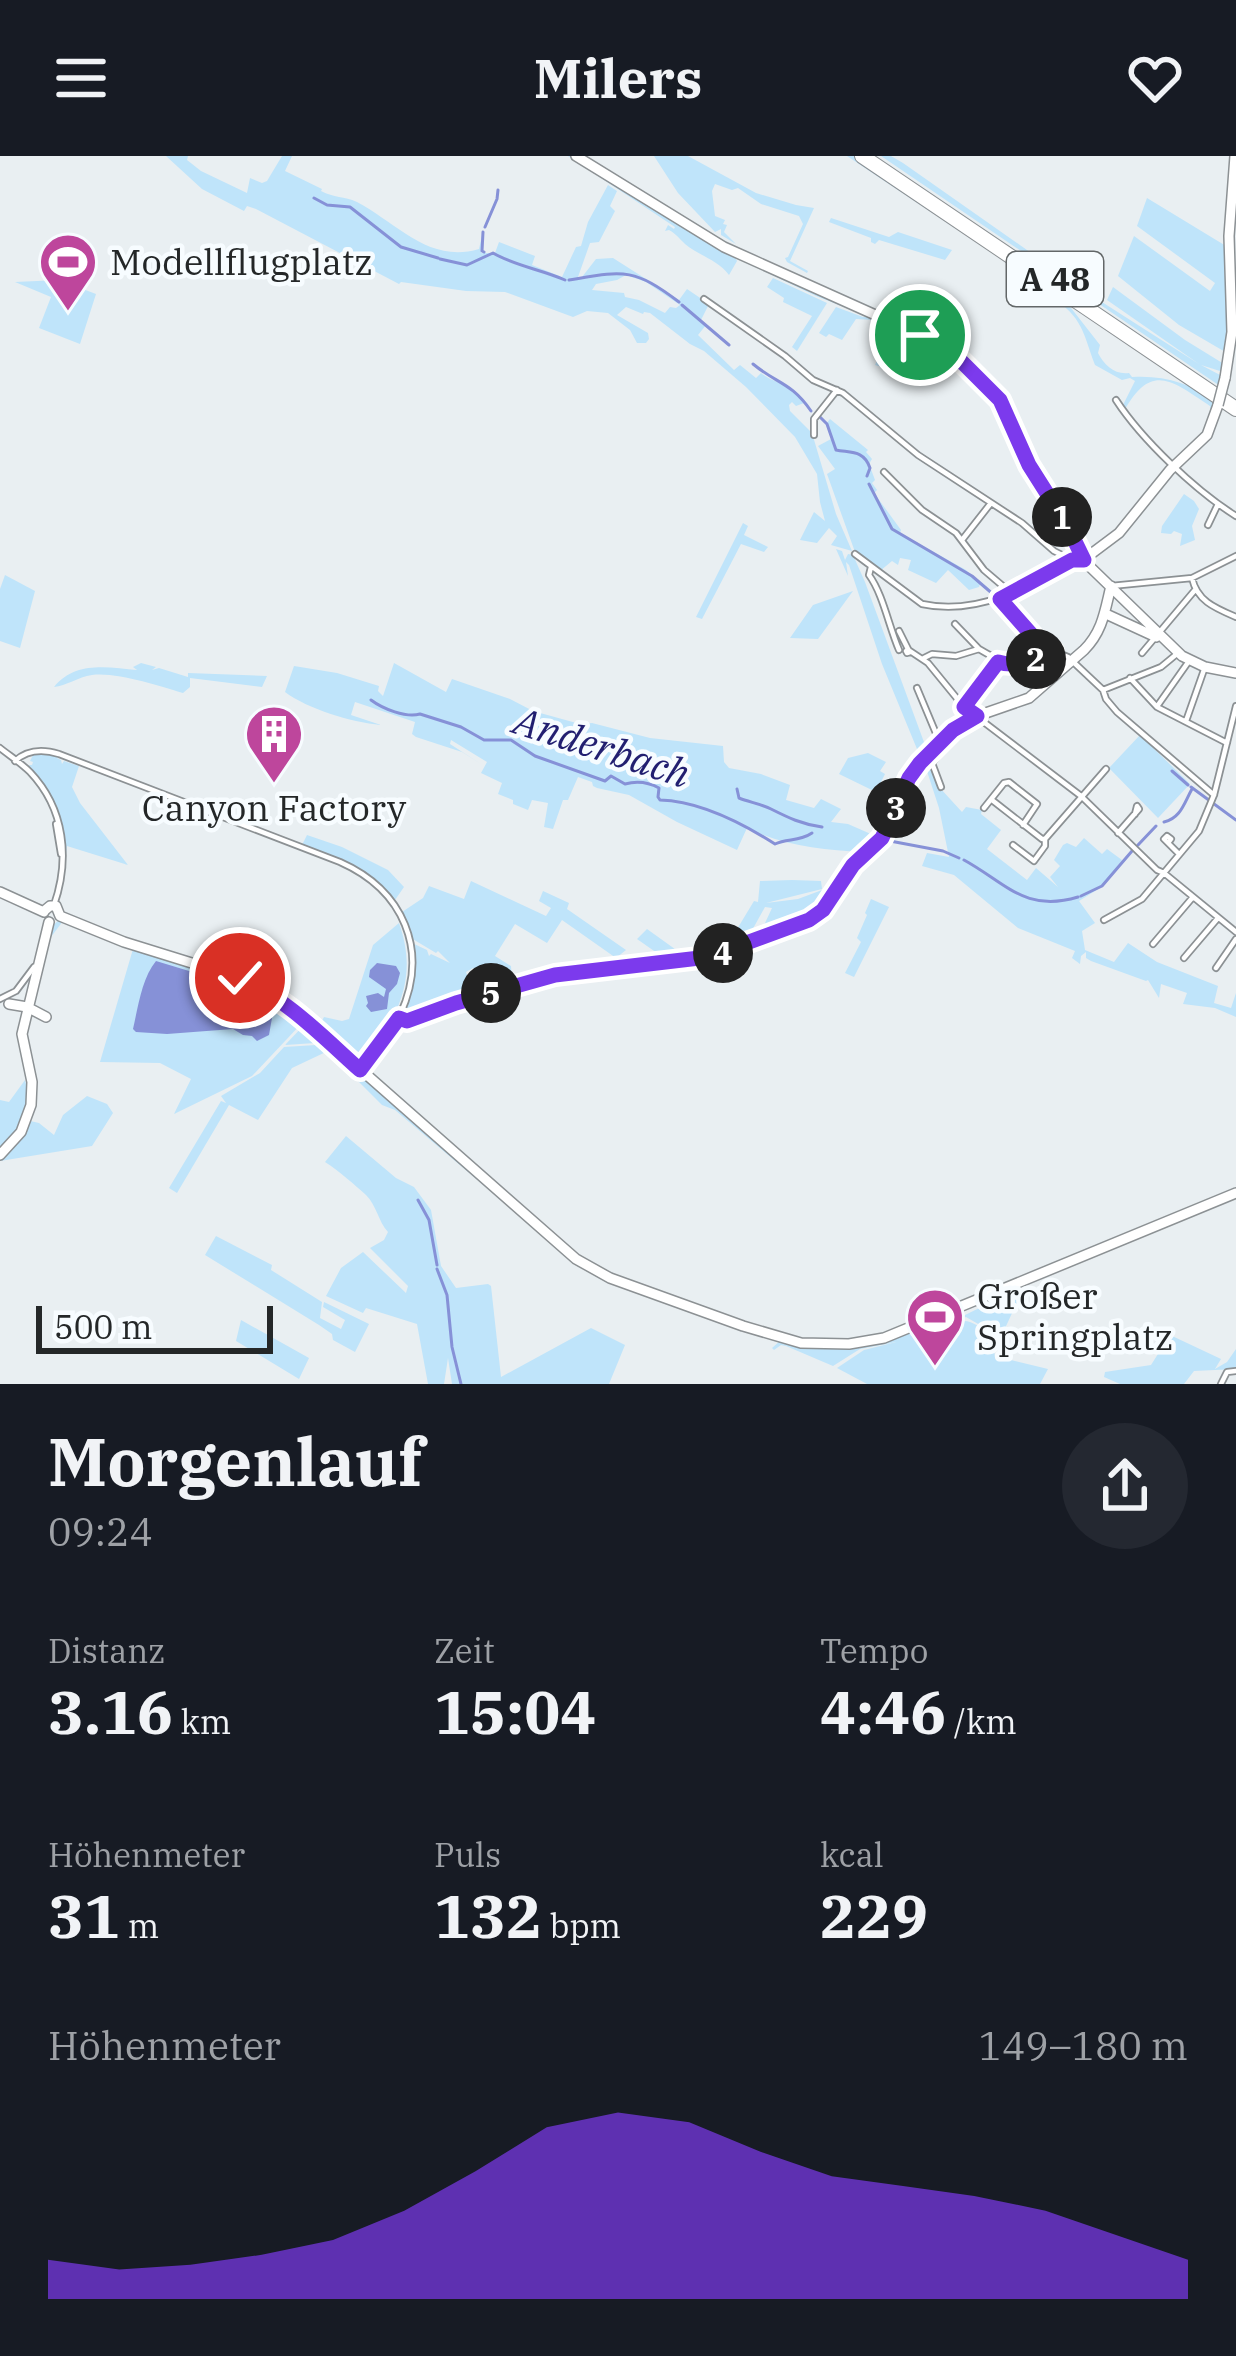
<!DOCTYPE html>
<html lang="de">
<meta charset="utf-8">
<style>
:root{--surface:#171b24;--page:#242831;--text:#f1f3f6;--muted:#9ea1a6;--accent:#7c3aed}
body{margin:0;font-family:"IBM Plex Serif",serif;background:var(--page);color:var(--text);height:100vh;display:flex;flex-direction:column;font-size:45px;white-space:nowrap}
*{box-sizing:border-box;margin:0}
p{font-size:39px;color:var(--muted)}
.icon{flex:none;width:66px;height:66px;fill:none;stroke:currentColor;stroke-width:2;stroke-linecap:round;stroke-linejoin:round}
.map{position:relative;height:1228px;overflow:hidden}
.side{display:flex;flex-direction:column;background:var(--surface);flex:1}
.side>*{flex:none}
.scale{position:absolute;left:36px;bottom:30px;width:237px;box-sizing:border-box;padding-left:12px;border:6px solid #242728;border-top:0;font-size:33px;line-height:42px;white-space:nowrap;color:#242728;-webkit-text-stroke:9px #f7fcff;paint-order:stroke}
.pin{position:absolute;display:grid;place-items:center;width:102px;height:102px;color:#fff;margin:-51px;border:6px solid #fff;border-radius:50%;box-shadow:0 3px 12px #0007}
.km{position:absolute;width:60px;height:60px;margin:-30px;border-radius:50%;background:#222;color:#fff;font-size:33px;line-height:60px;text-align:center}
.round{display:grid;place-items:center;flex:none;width:126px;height:126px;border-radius:63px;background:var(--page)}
.headline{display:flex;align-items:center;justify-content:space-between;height:204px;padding:0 48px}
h1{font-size:66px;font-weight:800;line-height:90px}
.figures{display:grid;grid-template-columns:repeat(3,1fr);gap:18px;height:204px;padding:12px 48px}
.figures div{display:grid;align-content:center}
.figures b{font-size:60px;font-weight:800}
.figures small{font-size:33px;font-weight:400}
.figures p{font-size:33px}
.chart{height:336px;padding:24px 48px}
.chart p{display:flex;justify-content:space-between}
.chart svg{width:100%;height:216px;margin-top:12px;fill:var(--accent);opacity:.7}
header{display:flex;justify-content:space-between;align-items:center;height:156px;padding:0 48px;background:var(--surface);font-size:54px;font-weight:800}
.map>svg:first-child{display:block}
</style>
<header><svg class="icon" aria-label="menu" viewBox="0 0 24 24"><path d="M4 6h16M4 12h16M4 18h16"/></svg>Milers<svg class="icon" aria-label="heart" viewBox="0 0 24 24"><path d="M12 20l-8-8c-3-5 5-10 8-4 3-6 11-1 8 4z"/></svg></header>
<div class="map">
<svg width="1236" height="1228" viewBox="0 0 1236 1228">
<rect width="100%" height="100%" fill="#e9eff2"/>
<path fill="#bfe4fa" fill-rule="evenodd" d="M166,0H188L187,4L201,15L247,37L250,22L262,27L267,25L282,0H292L285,15L322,33L321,35C334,42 344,40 357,46C397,67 429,108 479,93L483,75L481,97H495L499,86L535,100L532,109L562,121L576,91L581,90L588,66L608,29L617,35L610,50L615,55L599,86L590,87L578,121H582L596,103L613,102L679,144L687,133L709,148L701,164L706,169L698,179L734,214L740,209L756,222L761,217C776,229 793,227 804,247L796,250L792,246L789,249L790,255L812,277L836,358L852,395L831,389L837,380L829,372L817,387L800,384L814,356L825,365L820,346L817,318L795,281L746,231L704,195L690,188L650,157L644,156L643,158L626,151L617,159L648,177L649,183L646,187H637L630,174L608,157L587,155L573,161L505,136L466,135L401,126L399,128L256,53L247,50L244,55L202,33ZM626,119L646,126L680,149L676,152L670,151L665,157L639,144L625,141L624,137L592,134L596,128L617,124Z
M568,0H572L682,69L862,158L816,140L735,101L737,105L729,119C717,103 699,100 685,88C680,83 675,77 669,74L665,75L668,69L674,73L675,71Z
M654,0H688L756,37L796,49L814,52L790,105L808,115L807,117L787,106L785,102L788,101L803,68L799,60L761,48L738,32L732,34L715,28L712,35L715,60L725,64L723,68L727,69L724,76L736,88L721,79V73L715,76L678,37Z
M847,0H855L874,12L1064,143L1100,189L1098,197C1104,209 1115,219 1129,217L1132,221C1164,219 1190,227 1217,246L1212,268L1202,281L1200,279L1212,262L1210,250C1170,223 1151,207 1124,255L1122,251L1135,225L1130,222L1122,224L1095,209C1083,177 1083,161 1051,141V136Z
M881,0H891L903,7L1091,139L1199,208L1107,144L1113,131L1185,184L1224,208L1227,197L1179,169L1118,120L1134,80L1210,135L1215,127L1137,70L1147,42L1226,90L1231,163L1226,211L1223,216L1201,209L1222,220L1220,230Z
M831,62L889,81L898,76L952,94L945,104L879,84L875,88L871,86V82L829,66Z
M773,122L827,147L797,195L792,191L812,160L783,146L784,142L767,131Z
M59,124L96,138L80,188L39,172L51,141L15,126Z
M836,151L863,161L870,160L918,182L904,179L885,212L875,209L892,173L874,164L856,163L842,184L829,178L826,181L819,177Z
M830,263L868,294L866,296L872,303L869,308L875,324L872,327L877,334L874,337L901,374L900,377L966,414L980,428L979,431L969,434L948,414L936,427L908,414L911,404L900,402L898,409L892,405L880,415L855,396L827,318L835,313L818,290L831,283L826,268Z
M1184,338L1194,345L1199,353L1192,370L1195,384L1180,390L1182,378L1174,375L1171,378L1161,377L1162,370Z
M743,367L748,370L744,379L768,391L764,396L741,388L702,463L696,461Z
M836,393L842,395L845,404L848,398L853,399L865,426L928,597L924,600L917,593L882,508L849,409L846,406L848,420Z
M5,419L35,435L20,492L0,485V433Z
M853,435L818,483L790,482L813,449Z
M141,507L156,511L152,514L159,512L188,521V517L267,520L262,531L190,522V531L183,537C158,530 118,516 92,519C78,521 66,530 54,531C76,504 110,512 137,514L133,511Z
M394,507L446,536L452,523L510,543L533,555L580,568L592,567L650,582L723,590L724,606L729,612L761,618L790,629L786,644L814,652L821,643L841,653L831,666L848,668L880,682L863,696C823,694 784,690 747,672L737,694L677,666L629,639L597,632L593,630L592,626L578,621L568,644H563L553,673L544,671L548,647L532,644L528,654L513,648V644L498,638L502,627L481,617L487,606L451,584L450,588L481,608L462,596L416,581L412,578L415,566L355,546L351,559L381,569C350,566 308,553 285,536L294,510L337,517L379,530L378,535L383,540Z
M1140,579L1190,628L1158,662L1109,612Z
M42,596L59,600L57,602L61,604L62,608L64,605L79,610L72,631L80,647L128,709L67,690L63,724C70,664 50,658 29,609H32L33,606L30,605L33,599Z
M868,597L886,606L880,615L885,618L876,636L839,618L848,602Z
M929,600L940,632L962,656L966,651L982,654L981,658L1001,674L987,693L1027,724L1036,712L1058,731L1050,721L1060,710L1054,704L1063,689L1067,687L1076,691L1084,682L1102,698L1107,693L1122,704L1103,730L1079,745L1095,767L1082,775L1085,794L1114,806L1128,787L1157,806L1218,830L1214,847L1231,852L1236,837V861L1215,852L1183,848L1187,837L1161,828L1159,842L1148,824L1146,825L1091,805L1086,802V796L1081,800L1080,808L1072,802L1075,795L1018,772L954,719L922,710L927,697L949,701L939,652L924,606Z
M307,679L342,691L388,714L404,731L395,744L362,715L302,689Z
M792,724L821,725L822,733L766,747L798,743L838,728C819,764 793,768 758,782L772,752L765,751L745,787L710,799L667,804L637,783L647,773L686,801L725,793L754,745L758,746L760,725Z
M471,725L546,760L551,752L539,745L543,735L569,747L567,753L626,794L616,802L562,764L547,787L515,768L495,800L511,810L512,825L509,830L504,831L473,812L466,816L467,819L490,835L408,862L402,860L413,823L412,787L427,794L429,800L431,798L450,807L438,795L436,797L411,782L402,756L423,742L429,730L464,743Z
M871,743L889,751L854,821L845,817L861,786L857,782L867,759L865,757Z
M59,764L68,766L140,794L247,827L276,843L302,864V867L252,920L174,958L191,923L160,907L100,906L133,793L63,765L48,785L51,771Z
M399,767C411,801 409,829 393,862L396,863L378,888L372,889L359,908L307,864L311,861L319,870L324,861L342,865L349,863L373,789Z
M305,868L514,1053L513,1054L395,954L382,949L328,895L292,912L258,964L229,949L177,1037L169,1032L221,945L226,947L221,940L260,917L284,891L316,889L324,892L315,887L285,889Z
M25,924L28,937L26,964L39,967L54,979L63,959L87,940L107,948L113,957L92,990L0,1005V944L9,946Z
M346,980L396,1022L414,1031L431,1054L441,1110L456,1132L488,1128L491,1130L501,1221L591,1172L625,1189L609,1228H452L448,1202L444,1228H428L417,1168L366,1152L363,1157L326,1140L341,1112L363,1096L406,1137L408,1130L370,1092L384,1084L388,1076C378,1065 377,1050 366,1039C355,1029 339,1015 325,1006Z
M216,1080L272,1109L271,1114L322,1146L320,1162L341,1173L345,1164L323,1151L324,1146L369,1168L355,1196L333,1184L332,1178L319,1169L205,1099Z
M1018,1133L1020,1140L1001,1181L966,1161L919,1182C934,1178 956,1161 970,1166C979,1169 990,1178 998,1183L994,1193L995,1202L1007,1203L1048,1213L1040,1228H867L837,1212L864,1194L896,1186L860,1193L833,1210L786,1190L781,1189L774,1194L772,1192L780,1185L886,1184L957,1157L963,1160Z
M241,1164L309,1202L299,1223L236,1185Z
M1170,1179L1221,1203L1215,1213L1227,1206L1236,1193V1213L1194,1215L1184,1228H1120L1104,1221L1105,1216L1151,1209Z"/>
<path fill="#8691d7" d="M156,805L199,818L205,827C230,833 259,837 272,862L269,879L257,885L252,880L243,879L233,873L167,878L136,876L133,873C138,851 142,822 156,805Z
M377,807L396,810L400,817L397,828L389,837L387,853L371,856L366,850L368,847L366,840L378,837L384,841L386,833L369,821L370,814Z"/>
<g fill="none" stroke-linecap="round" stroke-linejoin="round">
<path stroke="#8691d7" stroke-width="3" d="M314,42L327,49L350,51L401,91L438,102
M485,71L497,43L498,34
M483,76L482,95L484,96
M440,103L467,109L493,97C515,110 540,113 565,124
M569,124C623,115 633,111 679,146
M682,149L729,189
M753,208C777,228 791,226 811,255
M820,261L827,268L836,294C851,297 864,294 870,312L867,320
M869,328L892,373L972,420L994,439
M371,544C383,553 406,562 420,558L461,571L484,584H511L535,600L605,625L611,620L625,628C636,625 648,626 659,632L658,641L660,644C700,645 742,667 775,688C787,682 799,686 812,677
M1172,615L1188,629
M1191,631L1236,664
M737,633L739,642C749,646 761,648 771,653C789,662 801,668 822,671
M1164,666C1181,662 1184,647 1192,633
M890,685L943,695L959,702
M1138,689L1156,670
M964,704C1006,727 1025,757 1078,741
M1081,740L1102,730L1132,695
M418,1044L429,1064L437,1109
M437,1113L447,1139L452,1191L461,1228"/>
<defs>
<path id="street" d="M704,143L785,200L813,224L843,237L918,299L1022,367L1054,395L1072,404
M1116,244C1142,284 1196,335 1236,360
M814,279V263L837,234
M884,316L922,354L956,377L984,414L1011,437
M1208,369L1218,348
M962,384L991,347
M855,398L922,448C976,460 1029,432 1072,404H1083
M871,411L869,419C883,438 889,471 899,494
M1192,422C1197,445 1215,452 1236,461
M1111,430L1192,422L1236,400
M1000,443L1042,490L1068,501L1103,534L1106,543L1117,556L1214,639
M955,468L979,493
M899,475L908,493
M908,493L910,496L907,497L906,495Z
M910,495L928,507L964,551L1081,640L1157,714L1164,717L1236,776
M1142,497L1195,434
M924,502L932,498L956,500L979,493C1013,513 1016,512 1053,495
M1130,522L1157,551L1227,587
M917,532L940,587
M1103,534L1161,511L1178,497
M965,549L998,506
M1158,549L1189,505
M1186,565L1205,511
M0,592C10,600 21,607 30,616C65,653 70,703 54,749
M15,605C28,593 43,593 59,598L340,706C403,734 430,794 400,859
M941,631L932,607L950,584
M992,644L1042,683H1045L1106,613
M984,652L1004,627L1009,626L1037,648L1023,669
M56,668L61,698
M1118,677L1139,653L1137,650L1135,658
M1168,687L1171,683L1167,680L1164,683L1179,698
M1013,689L1034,705L1045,690V683
M1104,764L1142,743L1199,675L1214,639L1236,550
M1153,788L1193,741
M1184,802L1218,762
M1216,812L1236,783
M0,843L16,835L34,811
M1221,1228L1227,1216L1236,1215"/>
<path id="secondary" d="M576,0L724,91L920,179L959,203L1003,247L1029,309L1067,369L1085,406L1182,500L1205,511L1236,517
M1225,222L1232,176L1229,80L1235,0
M1083,404L1119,377L1170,314L1207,279L1218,249
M1106,458L1156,481
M0,736L44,756
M44,755L50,750H56L60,760L124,786L240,822L258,831L292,853L576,1103L610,1122L743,1170L801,1187L849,1188L884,1182L1236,1037
M9,848L27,851L46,861
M360,914L399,862L407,865L456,847L555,819L718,799L816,759L827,749L853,709L882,681L912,618L950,577L977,560L1029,542L1084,494C1103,475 1105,454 1111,430
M0,999L21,976L31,949L32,926L22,878L49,766"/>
<path id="highway" d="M862,0L1236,253"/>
</defs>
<use href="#street" stroke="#8c9194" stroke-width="8"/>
<use href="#secondary" stroke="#8c9194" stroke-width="12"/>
<use href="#highway" stroke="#8c9194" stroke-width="16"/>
<use href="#street" stroke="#fff" stroke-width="4.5"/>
<use href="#secondary" stroke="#fff" stroke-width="9"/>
<use href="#highway" stroke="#fff" stroke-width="14"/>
<defs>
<path id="secondary-bridge" d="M1218,249L1225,222"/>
</defs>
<use href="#secondary-bridge" stroke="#8c9194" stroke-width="12" stroke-linecap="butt"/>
<use href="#secondary-bridge" stroke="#fff" stroke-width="9"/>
</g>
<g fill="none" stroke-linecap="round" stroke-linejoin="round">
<defs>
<path id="route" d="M240,822C287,843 322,880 360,914L399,862L407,865L456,847L555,819L708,801L809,764L823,754L853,709L882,682L909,622L920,607L953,574L977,560L964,551L998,506C1018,512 1035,503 1053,495L1038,486L1000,443L1072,404H1084L1067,369L1029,309L1000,244L959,203L920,179"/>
</defs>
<use href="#route" stroke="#fff" stroke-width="24"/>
<use href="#route" stroke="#7c3aed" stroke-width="15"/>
</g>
<defs>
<symbol id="stadium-pin" viewBox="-11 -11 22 30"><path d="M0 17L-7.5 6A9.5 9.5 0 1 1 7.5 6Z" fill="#be469c" stroke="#f7fcff"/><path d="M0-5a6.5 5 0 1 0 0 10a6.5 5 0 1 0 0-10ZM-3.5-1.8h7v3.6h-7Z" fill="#fff"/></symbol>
<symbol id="building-pin" viewBox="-11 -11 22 30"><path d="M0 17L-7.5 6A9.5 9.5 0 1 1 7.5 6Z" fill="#be469c" stroke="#f7fcff"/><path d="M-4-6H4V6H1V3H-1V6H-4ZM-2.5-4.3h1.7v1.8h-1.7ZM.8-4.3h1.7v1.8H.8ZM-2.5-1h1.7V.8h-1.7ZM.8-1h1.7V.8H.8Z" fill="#fff"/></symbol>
</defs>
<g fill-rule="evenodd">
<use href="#stadium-pin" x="35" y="73" width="66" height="90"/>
<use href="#building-pin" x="241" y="545" width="66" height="90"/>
<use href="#stadium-pin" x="902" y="1128" width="66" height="90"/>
</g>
<g text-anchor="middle" stroke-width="9" stroke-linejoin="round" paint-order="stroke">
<rect fill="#f7fcff" stroke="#636768" stroke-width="3" x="1007" y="96" width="96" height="54" rx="9"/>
<g font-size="33" font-weight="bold" fill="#242728">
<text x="1055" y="135">A 48</text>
</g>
<g font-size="36" fill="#242728" stroke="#f7fcff" text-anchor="start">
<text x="110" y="119">Modellflugplatz</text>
<text x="274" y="665" text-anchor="middle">Canyon Factory</text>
<text x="977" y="1153">Großer<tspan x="977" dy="41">Springplatz</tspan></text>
</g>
<g font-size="39" font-style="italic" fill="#221f70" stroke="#f7fcff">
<text transform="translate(602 591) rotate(18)" y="14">Anderbach</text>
</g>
</g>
</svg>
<div class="scale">500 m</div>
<div class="pin" style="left:920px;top:179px;background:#1e9e55"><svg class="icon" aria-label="arrive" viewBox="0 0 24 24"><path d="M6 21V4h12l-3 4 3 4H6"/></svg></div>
<div class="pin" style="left:240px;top:822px;background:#d93025"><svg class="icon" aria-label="check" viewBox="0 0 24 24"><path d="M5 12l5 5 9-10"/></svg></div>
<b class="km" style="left:1062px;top:361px">1</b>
<b class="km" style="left:1036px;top:503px">2</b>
<b class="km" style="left:896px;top:652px">3</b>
<b class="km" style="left:723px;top:797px">4</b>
<b class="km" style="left:491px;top:837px">5</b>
</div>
<section class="side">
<div class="headline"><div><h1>Morgenlauf</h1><p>09:24</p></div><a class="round"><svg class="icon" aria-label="share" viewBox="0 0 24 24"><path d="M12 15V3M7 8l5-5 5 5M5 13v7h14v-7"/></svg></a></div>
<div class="figures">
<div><p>Distanz</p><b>3.16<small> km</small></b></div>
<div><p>Zeit</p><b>15:04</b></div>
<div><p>Tempo</p><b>4:46<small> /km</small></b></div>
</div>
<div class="figures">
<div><p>Höhenmeter</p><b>31<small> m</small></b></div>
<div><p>Puls</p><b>132<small> bpm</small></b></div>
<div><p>kcal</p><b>229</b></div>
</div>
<div class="chart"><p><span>Höhenmeter</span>149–180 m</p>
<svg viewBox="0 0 160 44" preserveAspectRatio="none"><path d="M0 44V36L10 38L20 37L30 35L40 32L50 26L60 18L70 9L80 6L90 8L100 14L110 19L120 21L130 23L140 26L150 31L160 36V44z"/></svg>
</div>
</section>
